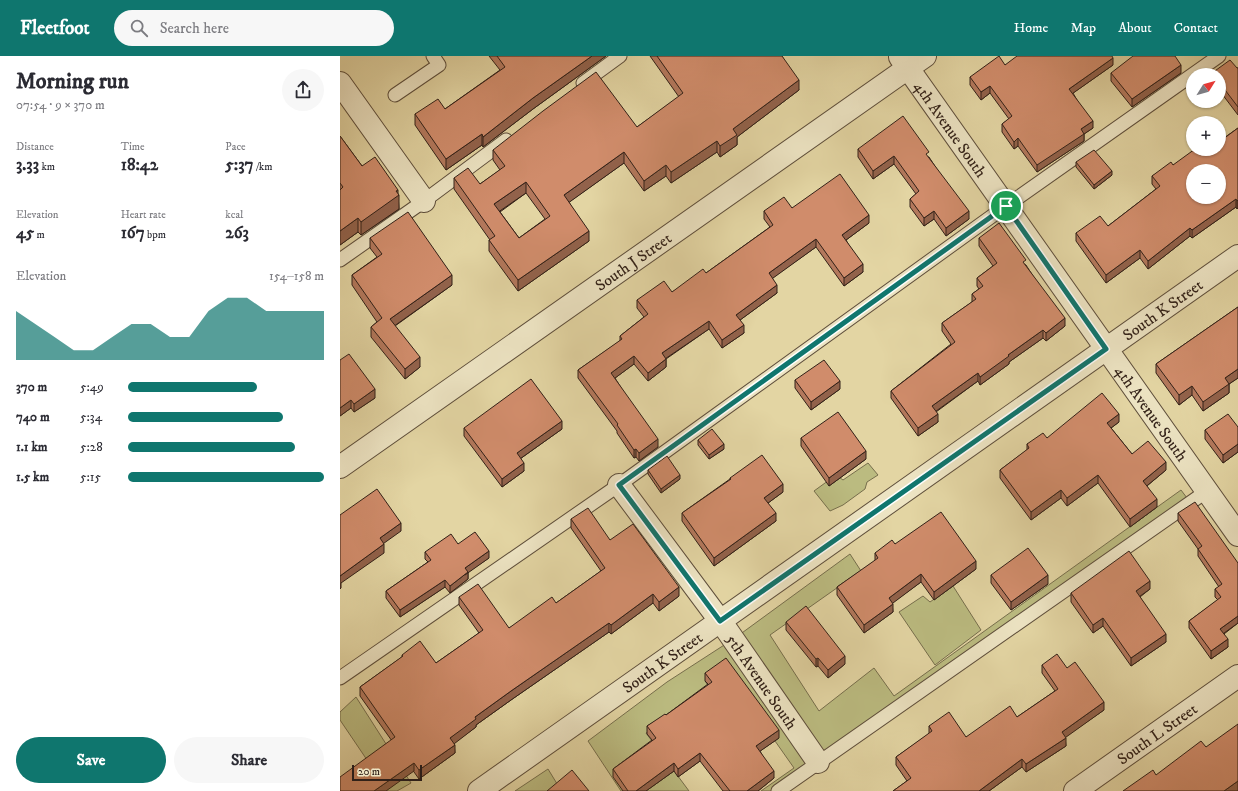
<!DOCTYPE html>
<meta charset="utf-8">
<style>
:root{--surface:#fff;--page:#f7f7f7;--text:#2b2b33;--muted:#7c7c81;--accent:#0f766e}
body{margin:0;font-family:"IM FELL DW Pica",serif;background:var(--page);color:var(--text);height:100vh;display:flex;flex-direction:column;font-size:15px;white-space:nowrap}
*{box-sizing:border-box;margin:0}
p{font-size:13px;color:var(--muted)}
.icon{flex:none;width:22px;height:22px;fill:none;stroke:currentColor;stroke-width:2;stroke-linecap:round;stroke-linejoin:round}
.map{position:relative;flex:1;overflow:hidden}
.sheet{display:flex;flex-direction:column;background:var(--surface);width:340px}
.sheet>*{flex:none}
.needle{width:26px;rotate:53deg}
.controls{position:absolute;left:846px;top:12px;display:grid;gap:8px}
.controls a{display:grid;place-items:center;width:40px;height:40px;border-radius:50%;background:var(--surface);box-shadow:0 1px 3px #0004;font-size:20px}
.scale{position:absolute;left:12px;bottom:10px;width:70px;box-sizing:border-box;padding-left:4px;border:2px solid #322118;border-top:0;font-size:11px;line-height:14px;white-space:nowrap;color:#322118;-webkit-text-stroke:3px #ede4c3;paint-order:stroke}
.pin{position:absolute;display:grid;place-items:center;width:34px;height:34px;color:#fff;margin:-17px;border:2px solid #fff;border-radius:50%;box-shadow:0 1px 4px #0007}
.round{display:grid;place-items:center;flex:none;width:42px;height:42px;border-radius:21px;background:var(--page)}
.summary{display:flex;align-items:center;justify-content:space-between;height:68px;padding:0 16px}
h1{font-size:22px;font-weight:700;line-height:30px}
.figures{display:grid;grid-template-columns:repeat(3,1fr);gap:6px;height:68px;padding:4px 16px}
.figures div{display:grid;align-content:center}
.figures b{font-size:17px;font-weight:700}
.figures small{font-size:11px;font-weight:400}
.figures p{font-size:11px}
.chart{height:112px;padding:8px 16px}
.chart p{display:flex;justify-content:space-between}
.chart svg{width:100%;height:72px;margin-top:4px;fill:var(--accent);opacity:.7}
.cta{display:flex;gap:8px;margin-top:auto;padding:8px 16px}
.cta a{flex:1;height:46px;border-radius:24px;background:var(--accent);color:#fff;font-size:16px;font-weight:700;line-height:46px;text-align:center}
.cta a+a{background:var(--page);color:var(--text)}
ul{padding:0 16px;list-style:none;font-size:13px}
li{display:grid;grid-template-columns:64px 48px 1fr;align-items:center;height:30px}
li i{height:10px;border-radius:5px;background:var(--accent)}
header{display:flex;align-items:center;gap:24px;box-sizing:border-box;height:56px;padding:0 20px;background:var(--accent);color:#fff}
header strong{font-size:19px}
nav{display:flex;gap:22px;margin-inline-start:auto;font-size:14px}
.search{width:280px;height:36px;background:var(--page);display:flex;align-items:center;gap:10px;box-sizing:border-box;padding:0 14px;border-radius:22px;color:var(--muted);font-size:15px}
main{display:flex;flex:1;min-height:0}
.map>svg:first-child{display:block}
</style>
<header>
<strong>Fleetfoot</strong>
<div class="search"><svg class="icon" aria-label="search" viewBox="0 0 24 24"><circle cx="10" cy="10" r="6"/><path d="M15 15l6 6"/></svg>Search here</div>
<nav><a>Home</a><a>Map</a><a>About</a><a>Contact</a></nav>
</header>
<main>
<section class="sheet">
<div class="summary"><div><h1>Morning run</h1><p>07:54 · 9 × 370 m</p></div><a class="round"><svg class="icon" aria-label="share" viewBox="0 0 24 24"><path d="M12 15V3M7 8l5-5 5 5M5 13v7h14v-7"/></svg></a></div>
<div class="figures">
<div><p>Distance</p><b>3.33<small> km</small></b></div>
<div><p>Time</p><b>18:42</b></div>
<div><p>Pace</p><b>5:37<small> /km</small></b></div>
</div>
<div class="figures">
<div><p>Elevation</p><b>45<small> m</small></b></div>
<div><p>Heart rate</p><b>167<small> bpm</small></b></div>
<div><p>kcal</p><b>263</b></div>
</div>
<div class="chart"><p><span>Elevation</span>154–158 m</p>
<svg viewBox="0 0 160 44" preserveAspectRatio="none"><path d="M0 44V14L10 22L20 30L30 38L40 38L50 30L60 22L70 22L80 30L90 30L100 14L110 6L120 6L130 14L140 14L150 14L160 14V44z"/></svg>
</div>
<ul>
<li><b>370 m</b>5:49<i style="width:66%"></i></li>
<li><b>740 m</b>5:34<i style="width:79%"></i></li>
<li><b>1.1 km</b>5:28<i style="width:85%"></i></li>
<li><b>1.5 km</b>5:15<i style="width:100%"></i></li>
</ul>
<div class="cta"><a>Save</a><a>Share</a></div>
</section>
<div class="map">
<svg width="898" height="735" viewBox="0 0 898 735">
<rect width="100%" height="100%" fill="#e3d5a3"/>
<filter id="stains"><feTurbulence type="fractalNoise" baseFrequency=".005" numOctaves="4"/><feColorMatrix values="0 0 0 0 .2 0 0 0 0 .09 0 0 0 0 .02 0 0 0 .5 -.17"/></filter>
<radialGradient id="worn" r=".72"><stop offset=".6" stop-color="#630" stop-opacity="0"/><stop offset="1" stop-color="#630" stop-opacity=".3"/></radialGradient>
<path fill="#bbbb80" stroke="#766e4c" d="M528,407L538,419L527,426L525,433L503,449L490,455L474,435L496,419L503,424Z
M841,434L853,450L449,735H421L454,712L383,611L365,625L412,698L344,651L306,677L349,735H281L248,685L327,626L395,582L510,498L521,515L430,579L479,655L534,612L554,640Z
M613,530L641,574L595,609L559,556L583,540L590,546Z
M16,641L71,727L57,735H48L0,664V656Z
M208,713L219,731L213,735H175Z"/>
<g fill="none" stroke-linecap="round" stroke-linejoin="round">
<defs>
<path id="lane" d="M243,27L280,0
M55,39L99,9L93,0
M0,204L84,145L166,84
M0,622L279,429L666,150L879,0
M438,735L867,435"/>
<g id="street">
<path id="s1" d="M560,1L898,479"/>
<path d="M0,27L84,145"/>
<path id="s2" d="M0,411L585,0"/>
<path id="s3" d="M279,429L384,570L478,706"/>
<path id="s4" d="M139,735L898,200"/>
<path id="s5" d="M735,735L898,620"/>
</g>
</defs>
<use href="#lane" stroke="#5e4e3b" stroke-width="15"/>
<use href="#street" stroke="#5e4e3b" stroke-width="24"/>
<use href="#lane" stroke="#ede4c3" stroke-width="13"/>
<use href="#street" stroke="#ede4c3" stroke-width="22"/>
</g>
<path fill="#b3785c" stroke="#322118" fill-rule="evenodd" d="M149,0H266L193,53L143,91L142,89L106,114L75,69V58L105,53L160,14Z
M310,0H442L459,34L397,81V89L380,101L377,96L331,127L326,120L304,135L284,107L229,146L249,185L178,235L149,195V184H150L114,133V122L140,128L160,114L153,104V94L297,71L339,41ZM186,137L205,163L179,182L160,156Z
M665,9H773L733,37L753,72L744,78V85L697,116L678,90L674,93L662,76V68L669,63L650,37L641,44L630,29V21Z
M897,12H898V59L879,34V19H872V17Z
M771,17H841L792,51L771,25Z
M898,72V152L897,153L896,151L852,182L850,180L808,213L800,202L766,227L736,185V177L768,170L816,133L812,128V120L833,109L860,99Z
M0,80L22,110L58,138L59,153L21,179L18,176L0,189Z
M518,93L589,101L629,163L606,180L594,163L584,170L570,151V143L576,138L554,108L533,123L518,101Z
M736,106L772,119L754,133L736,111Z
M452,152L529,167L506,184L523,216L504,230L476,191L432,222L437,237L400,264L404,277L382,292L369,273L326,303V311L308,325L294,308L275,322L318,391L299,405L296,401L294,402L277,377V375L238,322V314L280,285V280L304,261L297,252V244L332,236L366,217L430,171L424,163V155Z
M30,182L112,229L55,270L80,311L65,323L31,281V271L37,266L12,229V219L37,201L30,192Z
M639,182L686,209L725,270L706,285L703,282L669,306V308L640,329L638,325L596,356L598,366L578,380L551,342V335L611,288L602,275V267L632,246V238L639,233L637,230V222L653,210L639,190Z
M898,251V322L889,328V337L863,355L852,339L839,349L816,317V308Z
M0,304L35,342L14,356L11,352L0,360Z
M455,324L500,333L471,354L455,332Z
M779,366L771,372L792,398L826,414L807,430L817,451L790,471L758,427L727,450L721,442L691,464L660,422V414L687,394V388L707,382Z
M898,371V396L883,407L865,383V374Z
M124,372L222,373L180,403L184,415L162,431L124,380Z
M461,382L526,403L489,430L461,390Z
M358,384L384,393L369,403L358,389Z
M308,414L340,423L321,437L308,418Z
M390,422L443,436L428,447L436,465L374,510L342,465V457L390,423Z
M838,457L898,507V567L884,578L888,591L871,603L849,572V565L878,544L875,541V533L879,531L858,500V493L838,465Z
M231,463L270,484L339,540L319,555L313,547L271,578L269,576L171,644L136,669V671L114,687L115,697L79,723L20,640V631L62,601V599L96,607L139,577L119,549V541L169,572L216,547L261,515L231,472Z
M118,488L149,502L128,516V523L110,537L105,531L60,561L46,542V535L88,506L85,503V496Z
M555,488L636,513L594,544L581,526L552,547L553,556L524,577L497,539V531L535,505V497Z
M651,519L708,528L671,554L651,527Z
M810,533L800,541L826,586L791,610L763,570L753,577L731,546V537Z
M446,566L505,608L488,622L478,610L476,611L446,574Z
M702,609L727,612L764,654L725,681L726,690L686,716L682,711L649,735H553L567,725L556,709V701L589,678V670L626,681L677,661L715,635L702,617Z
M365,617L439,682L420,695L434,722L418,735H383L360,705L338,721L334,715L306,735H283L273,721V713L312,684L307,678V670L326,659L368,628L365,625Z"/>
<path fill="#92624b" stroke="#322118" d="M252,0H266L193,53L143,91V81L193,42Z
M773,2V9L729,40V33Z
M841,9V17L792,51V43Z
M459,24V34L397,81V89L380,101V90L393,73Z
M650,30V37L641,44V36Z
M753,65V72L744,78V85L697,116V109L741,73Z
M142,78V89L106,114V103Z
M678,82V90L674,93V86Z
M377,85V96L331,127V116Z
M284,96V107L224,150V139Z
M554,100V108L533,123V115Z
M326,109V120L304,135V125Z
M772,115V119L754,133V129Z
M186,126V137L154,159V148Z
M58,134V140L59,139V153L21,179V166Z
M896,143V151L852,182V174Z
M898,144V152L897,153V145Z
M594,155V163L584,170V162Z
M629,155V163L606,180V172Z
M529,159V167L502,187V179Z
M18,162V176L0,189V175Z
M850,172V180L808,213V205Z
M249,175V185L178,235V224Z
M476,183V191L429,225V217Z
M800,194V202L766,227V219Z
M523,208V216L504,230V222Z
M112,219V229L50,273V263Z
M437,229V237L396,267V259Z
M725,262V270L706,285V277Z
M369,265V273L322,305V297Z
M404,269V277L382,292V284Z
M703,274V282L669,306V308L640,329V321L668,299Z
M294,300V308L271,325V317Z
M80,301V311L65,323V313Z
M326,303V311L308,325V317Z
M898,313V322L889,328V337L863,355V346L885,322Z
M638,317V325L592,358V350Z
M500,325V333L471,354V346Z
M852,330V339L839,349V339Z
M35,333V342L14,356V348Z
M11,344V352L0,360V352Z
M598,358V366L578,380V372Z
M779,358V366L767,375V367Z
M222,365V373L177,405V397Z
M318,383V391L299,405V397Z
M384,388V393L369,403V399Z
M898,388V396L883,407V399Z
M296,393V401L294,402V394Z
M526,395V403L489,430V422Z
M826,406V414L803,433V425Z
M184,407V415L162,431V423Z
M340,419V423L321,437V433Z
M758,419V427L727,450V442Z
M443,428V436L424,450V442Z
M721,434V442L691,464V456Z
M817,443V451L790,471V463Z
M436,457V465L374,510V502Z
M61,467V475L40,490V482Z
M44,488V497L1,527V532L0,533V520Z
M149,495V502L125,519V512Z
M636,505V513L594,544V536Z
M128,516V523L110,537V530Z
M581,518V526L549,550V542Z
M708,519V528L671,554V546Z
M105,524V531L60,561V554Z
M810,525V533L796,543V535Z
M339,531V540L319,555V546Z
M313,538V547L271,578V569Z
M553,548V556L524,577V569Z
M898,560V567L880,580V573Z
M763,562V570L753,577V569Z
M269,567V576L171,644L136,669V671L110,691V682L135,661L171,635Z
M826,578V586L791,610V602Z
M888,583V591L871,603V595Z
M505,600V608L488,622V614Z
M478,602V610L476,611V603Z
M764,646V654L722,684V676Z
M439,674V682L416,698V690Z
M726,682V690L686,716V708Z
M115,689V697L79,723V714Z
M360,697V705L338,721V713Z
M682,703V711L649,735H639Z
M74,707V715L46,735H34Z
M334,707V715L306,735H296Z
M434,715V722L418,735H407Z
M898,725V735H884Z"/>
<path fill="#d08c6b" stroke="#322118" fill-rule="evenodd" d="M157,0H252L193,42L143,81L142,78L106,103L75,58L98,43L105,53L165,11Z
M317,0H442L459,24L393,73L397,79L380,90L377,85L331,116L326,109L304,125L284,96L224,139L249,175L178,224L149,184L155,180L114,122L128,112L140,128L165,110L153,94L203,55L256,16L297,71L343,37ZM186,126L210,160L179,182L154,148Z
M659,0L665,9L677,0H772L773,2L729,33L753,65L741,73L744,78L697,109L678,82L674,86L662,68L672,60L650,30L641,36L630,21Z
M793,0H835L841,9L792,43L771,17Z
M890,4L897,12H898V51L879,26V19H874L872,17Z
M563,60L589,96L586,98L629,155L606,172L594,155L584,162L570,143L579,135L554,100L533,115L518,93Z
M898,72V144L897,145L896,143L852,174L850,172L808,205L800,194L766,219L736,177L760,160L768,170L820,130L812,120L831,106L833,109L855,93H856L860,99L869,93H879V86ZM853,115H879V141H853Z
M0,80L22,110L35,101L58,134L56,135L59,139L21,166L18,162L0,175V134L3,131L0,127Z
M754,94L772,115L754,129L736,106Z
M500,118L529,159L502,179L523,208L504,222L476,183L429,217L437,229L396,259L404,269L382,284L369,265L322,297L326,303L308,317L294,300L271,317L318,383L299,397L296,393L294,394L277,369L278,368L238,314L282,283L280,280L308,258L297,244L324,225L332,236L363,213L366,217L433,169L424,155L444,141L452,152Z
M68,156L112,219L50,263L80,301L65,313L31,271L42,262L12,219L42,198L30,182Z
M659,167L686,204L683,206L725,262L706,277L703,274L668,299L669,300L640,321L638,317L592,350L598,358L578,372L551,335L615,286L602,267L636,243L632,238L643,230L637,222L657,207L639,182Z
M898,251V313L885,322L889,328L863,346L852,330L839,339L816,308Z
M9,298L35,333L14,348L11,344L0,352V304Z
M484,304L500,325L471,346L455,324Z
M191,323L222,365L177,397L184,407L162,423L124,372Z
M762,337L779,358L767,367L792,398L808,385L826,406L803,425L817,443L790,463L758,419L727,442L721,434L691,456L660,414L689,392L687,388L703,377L707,382Z
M498,356L526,395L489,422L461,382Z
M888,358L898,371V388L883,399L865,374Z
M372,373L384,388L369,399L358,384Z
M422,399L443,428L424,442L436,457L374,502L342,457L391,423L390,422Z
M327,400L340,419L321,433L308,414Z
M37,433L61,467L40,482L44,488L0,520V459Z
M855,446L898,507V560L880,573L888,583L871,595L849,565L881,541L875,533L882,528L858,493L862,490L838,457Z
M248,452L270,484L293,468L339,531L319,546L313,538L271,569L269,567L171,635L135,661L136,663L110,682L115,689L79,714L74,707L34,735H0V721L55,681L20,631L63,600L62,599L80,585L96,607L143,574L119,541L138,528L169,572L212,541L216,547L265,512L231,463Z
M601,456L636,505L594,536L581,518L549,542L553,548L524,569L497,531L538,502L535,497L552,484L555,488Z
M135,476L149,495L125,512L128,516L110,530L105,524L60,554L46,535L91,504L85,496L111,478L118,488Z
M688,492L708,519L671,546L651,519Z
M789,495L810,525L796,535L826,578L791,602L763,562L753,569L731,537Z
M466,550L505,600L488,614L478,602L476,603L446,566Z
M717,598L727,612L735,606L764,646L722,676L726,682L686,708L682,703L639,735H553L571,722L556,701L592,675L589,670L609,656L626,681L670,650L677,661L718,633L702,609Z
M386,602L439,674L416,690L434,715L407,735H390L360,697L338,713L334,707L296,735H288L273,713L316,682L307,670L325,658L326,659L372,626L365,617Z
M898,668V725L884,735H783L813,714L816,719L861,685L866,691Z
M232,714L249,735H207Z"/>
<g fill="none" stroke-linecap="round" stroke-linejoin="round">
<defs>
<path id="route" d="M666,150L766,293L380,565L279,429Z"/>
</defs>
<use href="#route" stroke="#fff" stroke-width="8"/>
<use href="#route" stroke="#0f766e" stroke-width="5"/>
</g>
<g text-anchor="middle" stroke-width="4" stroke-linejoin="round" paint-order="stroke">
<g font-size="16" fill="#322118" stroke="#ede4c3">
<text dy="6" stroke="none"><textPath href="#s1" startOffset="88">4th Avenue South</textPath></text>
<text dy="6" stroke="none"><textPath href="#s2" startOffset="358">South J Street</textPath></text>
<text dy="6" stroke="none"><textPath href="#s4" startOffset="836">South K Street</textPath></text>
<text dy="6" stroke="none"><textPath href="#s1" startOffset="436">4th Avenue South</textPath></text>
<text dy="6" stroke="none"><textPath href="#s4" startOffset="224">South K Street</textPath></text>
<text dy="6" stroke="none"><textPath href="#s3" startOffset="243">5th Avenue South</textPath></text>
<text dy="6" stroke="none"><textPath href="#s5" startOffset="100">South L Street</textPath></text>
</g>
</g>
<rect width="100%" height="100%" filter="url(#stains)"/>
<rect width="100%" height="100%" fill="url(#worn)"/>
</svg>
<div class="controls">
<a><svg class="needle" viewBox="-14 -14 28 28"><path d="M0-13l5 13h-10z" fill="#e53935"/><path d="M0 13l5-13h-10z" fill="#7c7c81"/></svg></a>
<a>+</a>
<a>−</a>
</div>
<div class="scale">20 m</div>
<div class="pin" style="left:666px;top:150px;background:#1e9e55"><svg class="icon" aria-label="arrive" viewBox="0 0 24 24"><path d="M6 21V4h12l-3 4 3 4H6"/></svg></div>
</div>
</main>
